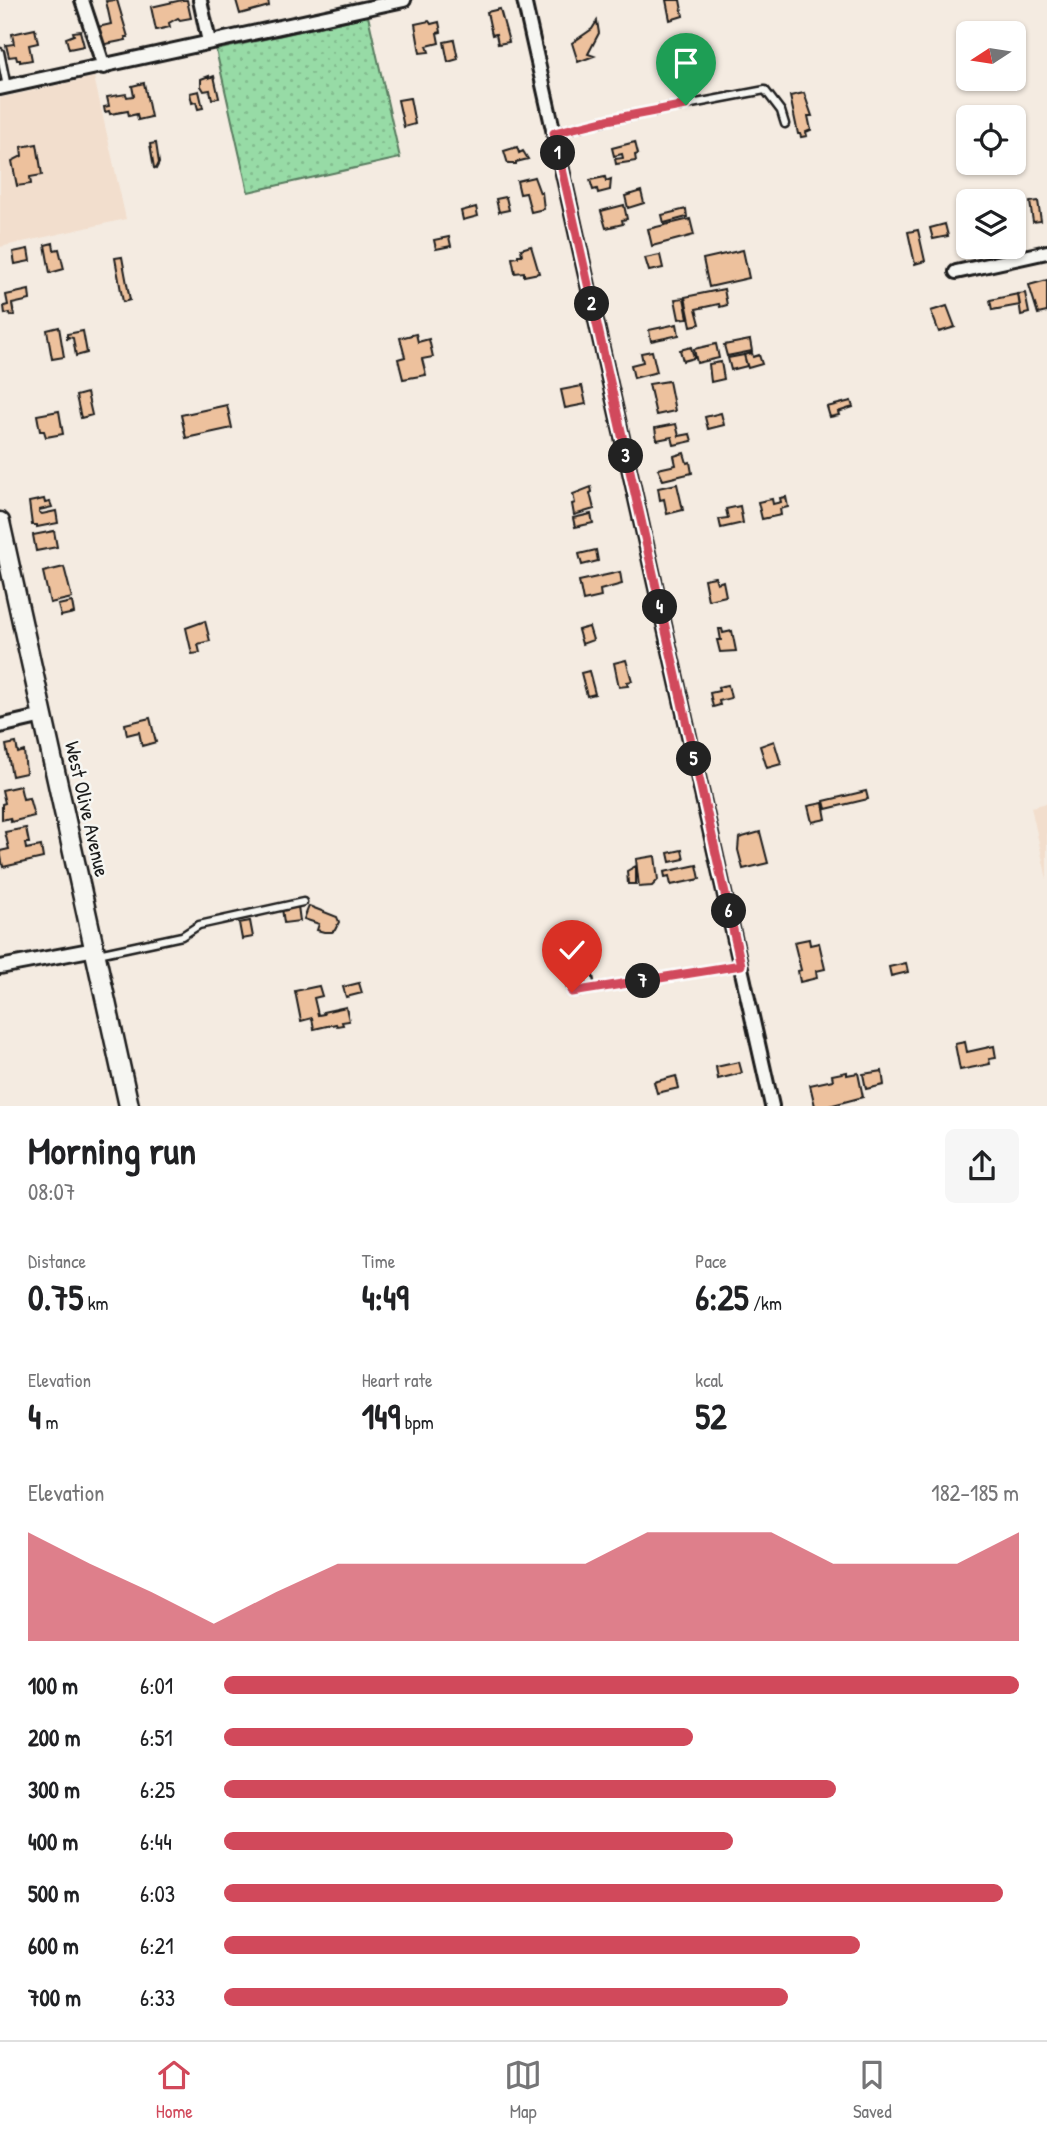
<!DOCTYPE html>
<meta charset="utf-8">
<style>
:root{--surface:#fff;--page:#f6f6f6;--text:#202124;--muted:#757577;--line:#e0e0e0;--accent:#d1495b}
body{margin:0;font-family:"Patrick Hand",sans-serif;background:var(--page);color:var(--text);height:100vh;display:flex;flex-direction:column;font-size:26px;white-space:nowrap}
*{box-sizing:border-box;margin:0}
p{font-size:23px;color:var(--muted)}
.icon{flex:none;width:38px;height:38px;fill:none;stroke:currentColor;stroke-width:2;stroke-linecap:round;stroke-linejoin:round}
.map{position:relative;height:1106px;overflow:hidden}
.sheet{display:flex;flex-direction:column;background:var(--surface);flex:1}
.sheet>*{flex:none}
.needle{width:46px;rotate:258deg}
.controls{position:absolute;left:956px;top:21px;display:grid;gap:14px}
.controls a{display:grid;place-items:center;width:70px;height:70px;border-radius:10px;background:var(--surface);box-shadow:0 2px 5px #0004;font-size:35px}
.pin{position:absolute;display:grid;place-items:center;width:60px;height:60px;color:#fff;margin:-72px -30px;border-radius:50% 50% 50% 0;rotate:-45deg;box-shadow:0 0 7px #0007}
.pin .icon{rotate:45deg}
.km{position:absolute;width:35px;height:35px;margin:-18px;border-radius:50%;background:#222;color:#fff;font-size:19px;line-height:35px;text-align:center}
.round{display:grid;place-items:center;flex:none;width:74px;height:74px;border-radius:10px;background:var(--page)}
.head{display:flex;align-items:center;justify-content:space-between;height:119px;padding:0 28px}
h1{font-size:38px;font-weight:700;line-height:52px}
.figures{display:grid;grid-template-columns:repeat(3,1fr);gap:10px;height:119px;padding:7px 28px}
.figures div{display:grid;align-content:center}
.figures b{font-size:35px;font-weight:700}
.figures small{font-size:19px;font-weight:400}
.figures p{font-size:19px}
.chart{height:196px;padding:14px 28px}
.chart p{display:flex;justify-content:space-between}
.chart svg{width:100%;height:126px;margin-top:7px;fill:var(--accent);opacity:.7}
ul{padding:0 28px;list-style:none;font-size:23px}
li{display:grid;grid-template-columns:112px 84px 1fr;align-items:center;height:52px}
li i{height:18px;border-radius:9px;background:var(--accent)}
.tabs{display:flex;justify-content:space-around;align-items:center;height:98px;border-top:2px solid var(--line);background:var(--surface);font-size:19px;color:var(--muted)}
.tabs a{display:grid;justify-items:center;gap:4px}
.tabs .selected{color:var(--accent)}
.map>svg:first-child{display:block}
</style>
<div class="map">
<svg width="1047" height="1106" viewBox="0 0 1047 1106">
<defs>
<pattern id="grass-dots" width="8" height="8" patternUnits="userSpaceOnUse" patternTransform="scale(1.75)"><rect width="8" height="8" fill="#97dba6"/><path d="M2 2h.1M6 6h.1" fill="none" stroke="#82bb8e" stroke-width="1.8" stroke-linecap="round"/></pattern>
</defs>
<rect width="100%" height="100%" fill="#f4ebe1"/>
<filter id="ink" filterUnits="userSpaceOnUse"><feTurbulence type="fractalNoise" baseFrequency=".0143" numOctaves="2"/><feDisplacementMap in="SourceGraphic" scale="14" xChannelSelector="R" yChannelSelector="G"/><feConvolveMatrix kernelMatrix="1 2 1 2 8 2 1 2 1" color-interpolation-filters="sRGB"/></filter>
<g filter="url(#ink)">
<path fill="#f2decd" d="M94,77L126,219L0,247V98Z
M1047,803V879L1031,807Z"/>
<path fill="url(#grass-dots)" stroke="#5a7c61" stroke-width="2" d="M368,16L400,158L248,192L216,50Z"/>
<path fill="#edc19d" stroke="#1c1c1c" stroke-width="2" d="M117,0L128,37H125L126,40L101,45L98,27L111,24L106,1Z
M182,0H187L191,18L180,20L178,18L169,23L170,27L156,30L151,7Z
M236,0H268L269,6L240,14Z
M666,0H680L683,16L670,20Z
M500,9L509,42L498,44L496,34L492,35L487,12Z
M429,21L431,24L439,22L441,32L437,33L439,43L427,46L429,52L420,53L415,24Z
M597,21L599,33L588,54L594,56L578,62L572,43L592,29Z
M35,29L38,43L29,45L32,60L20,62V60H17L16,56L9,57L6,45L14,44L12,34Z
M80,31L84,46L69,49L66,38L74,35L73,32Z
M454,40L458,59L448,62L444,42Z
M209,76V78L214,76L219,98L212,99L210,90L204,91L201,86V79Z
M144,83L151,117L138,120L137,114L129,116L128,111L110,114L109,111L105,112L104,107L109,106L107,97L126,94L127,97L134,96L132,86Z
M199,91L203,108L198,109L196,102L192,103L190,93Z
M804,93L812,116H808L811,130L806,132L807,136L801,137L800,134H798L790,96Z
M410,98L415,124L404,127L398,100Z
M635,142L638,154L635,155L636,161L616,164L615,159L623,158L622,154L614,156L612,148Z
M156,143L159,163L156,169L154,168L150,144Z
M37,144L42,175L30,177L31,184L17,186L12,161L22,156L21,147Z
M517,147L519,153L523,151L528,159L516,162V164H508L504,151Z
M534,177L540,193L542,192L544,209L531,212L526,193L520,194L517,181Z
M605,177L606,181L611,179L610,190L598,193L597,189L593,190L590,180Z
M641,191L644,203L628,208L625,196Z
M506,197L509,210L499,212L496,199Z
M1038,201L1041,221L1033,222L1030,202Z
M624,205L627,219L622,220L623,224L606,228L601,211Z
M476,207L478,216L463,220L461,211Z
M686,209L687,217L664,223L662,215Z
M690,219L694,235L652,246L648,229Z
M945,224L948,236L933,239L930,228Z
M918,230L925,261L915,264L908,232Z
M449,237L451,246L436,249L434,240Z
M53,243L54,250L59,249L64,269L50,273L45,245Z
M531,246L539,273L524,276V272L515,273L512,258L518,257V255H522L521,249Z
M28,249L30,261L15,264L13,252Z
M743,250L749,278L709,287L703,259Z
M660,255L663,268L649,271L645,258Z
M122,257L130,300L123,302L115,258Z
M1047,280V312L1038,314L1029,285Z
M724,289L727,305L720,307L719,304L696,309L700,324L691,326L685,297Z
M29,290L30,300L12,304L14,315L11,316L10,313L5,314L4,306L8,305L6,295Z
M1025,293L1029,313L1021,315L1018,294Z
M1018,294L1020,305L992,310L990,300Z
M684,298L688,318L679,319L675,299Z
M947,306L955,327L939,332L931,311Z
M677,324L679,335L651,341L649,330Z
M59,327L64,357L52,359L47,330Z
M83,331L87,353L76,356L73,338L68,337L67,340V334Z
M416,334L418,342L429,339L433,357L422,359L426,375L403,379L398,359L405,357L400,338Z
M750,340L752,351L727,356L724,345Z
M716,344L719,358L697,363L694,349Z
M691,347L694,358L683,361L680,350Z
M652,351L657,372L634,378L631,365L643,362L641,353Z
M752,353L753,357L759,355L762,364L748,368L744,355Z
M744,355L747,366L731,370L728,358Z
M721,362L724,379L711,382L709,364Z
M669,381L675,411L656,415L649,384Z
M582,386L586,404L565,408L561,390Z
M87,393L92,415L81,418L76,396Z
M851,401L853,407L838,412L839,415L830,417L827,407Z
M227,405L232,428L186,438L181,415Z
M59,411L63,434L46,437L44,431H40L37,415Z
M721,413L724,425L708,429L705,417Z
M676,424L679,436L690,434L692,441L674,445L672,437L657,440L655,428Z
M684,453L687,463L690,462L692,473L663,480L658,469L676,465L674,456Z
M677,484L683,510L667,514L664,499L660,500L658,488Z
M591,487L592,492L590,493L594,509L574,515L572,504L575,503L573,494Z
M786,497L788,507L780,509L781,515L762,519L758,502L772,499L773,504L781,502L780,498Z
M44,499L45,503L50,502L52,507L39,510V512L42,514L56,511L58,523L37,527V525H32L29,502Z
M740,506L743,523L721,528L719,519L728,518L726,509Z
M591,514L593,523L575,527L573,518Z
M54,531L57,547L36,551L33,535Z
M596,550L598,561L582,565L579,554Z
M64,567L72,598L50,603L43,572Z
M620,572L622,584L600,590L601,597L583,601L579,581Z
M715,577L717,583L723,581L726,596L708,600L704,579Z
M72,602L74,613L61,616L58,605Z
M205,621L210,641L198,644L200,653L192,654L186,628Z
M589,627L593,640L582,644L578,630Z
M719,629H722L723,633L732,631L736,651L720,652L717,640H721Z
M626,660L632,681L627,682L628,686L619,687L614,663Z
M589,671L595,694L587,696L581,673Z
M728,685L731,698L719,701L720,705L713,707L710,693L719,691L718,687Z
M150,718L156,742L142,746L139,732L127,735L125,724Z
M774,741L781,764L767,768L760,746Z
M16,743L18,753L24,751L26,773L12,776L6,745Z
M20,786L23,799L29,798L34,816L11,822L10,818L2,820V804L5,803L2,790Z
M866,791L868,799L826,809L824,801Z
M823,803L826,819L812,822L808,806Z
M26,828L29,843H25L26,849L41,846L43,858L3,867L0,851L9,849L5,832Z
M760,832L768,863L743,869L738,850L739,838Z
M682,850L684,859L670,862L668,853Z
M655,856L658,880L652,886L639,887L636,859Z
M697,865L700,879L671,885L669,876L665,877L664,872Z
M636,866V884H628L627,871Z
M298,906L300,921L284,923L282,908Z
M309,906L337,917L339,922L335,930L332,932H324L317,930L319,924L304,919Z
M250,921L253,937L242,939L239,923Z
M809,939L810,945L819,943L825,969L816,971L817,978L800,982L798,971L801,970L794,942Z
M906,963L908,972L891,976L889,967Z
M359,983L362,993L346,997L343,987Z
M319,986L322,996L314,998L318,1015L324,1014L323,1012L346,1007L349,1021L342,1022L343,1025L337,1026L336,1024L314,1029L312,1018L301,1021L295,991Z
M965,1042L967,1052L994,1046L996,1058L989,1059L990,1064L960,1070L955,1044Z
M739,1062L742,1073L718,1079L716,1067Z
M882,1071L884,1085L866,1089L863,1074Z
M847,1072V1075L858,1073L863,1097L829,1106H815L810,1085L833,1080L832,1075Z
M676,1076L679,1088L657,1093L654,1082Z"/>
<g fill="none" stroke-linecap="round" stroke-linejoin="round">
<defs>
<path id="lane" d="M0,52L7,87
M554,133L607,120L765,90L781,111L785,124
M98,954L182,936L199,925L303,902
M591,989L584,952L565,956L572,992L741,965"/>
<path id="street" d="M82,0L104,67
M200,0L209,42
M524,0L772,1106
M0,88L404,0
M956,272L1047,252
M0,726L43,716
M0,967L95,949"/>
<path id="secondary" d="M0,522L129,1106"/>
</defs>
<use href="#lane" stroke="#1c1c1c" stroke-width="11"/>
<use href="#street" stroke="#1c1c1c" stroke-width="18"/>
<use href="#secondary" stroke="#1c1c1c" stroke-width="23"/>
<use href="#lane" stroke="#f6f6f2" stroke-width="6"/>
<use href="#street" stroke="#f6f6f2" stroke-width="12"/>
<use href="#secondary" stroke="#f6f6f2" stroke-width="18"/>
</g>
</g>
<g fill="none" stroke-linecap="round" stroke-linejoin="round" filter="url(#ink)">
<defs>
<path id="route" d="M572,992L741,965L554,133L607,120L686,105"/>
</defs>
<use href="#route" stroke="#fff" stroke-width="14"/>
<use href="#route" stroke="#d1495b" stroke-width="9"/>
</g>
<g text-anchor="middle" stroke-width="5" stroke-linejoin="round" paint-order="stroke">
<g font-size="21" fill="#1c1c1c" stroke="#f6f6f2">
<text transform="translate(87 809) rotate(77)" y="7">West Olive Avenue</text>
</g>
</g>
</svg>
<div class="controls">
<a><svg class="needle" viewBox="-14 -14 28 28"><path d="M0-13l5 13h-10z" fill="#e53935"/><path d="M0 13l5-13h-10z" fill="#757577"/></svg></a>
<a><svg class="icon" aria-label="locate" viewBox="0 0 24 24"><circle cx="12" cy="12" r="6"/><path d="M12 2v4M12 18v4M2 12h4M18 12h4"/></svg></a>
<a><svg class="icon" aria-label="layers" viewBox="0 0 24 24"><path d="M12 4l9 5-9 5-9-5zM3 14l9 5 9-5"/></svg></a>
</div>
<div class="pin" style="left:686px;top:105px;background:#1e9e55"><svg class="icon" aria-label="arrive" viewBox="0 0 24 24"><path d="M6 21V4h12l-3 4 3 4H6"/></svg></div>
<div class="pin" style="left:572px;top:992px;background:#d93025"><svg class="icon" aria-label="check" viewBox="0 0 24 24"><path d="M5 12l5 5 9-10"/></svg></div>
<b class="km" style="left:558px;top:153px">1</b>
<b class="km" style="left:592px;top:304px">2</b>
<b class="km" style="left:626px;top:456px">3</b>
<b class="km" style="left:660px;top:607px">4</b>
<b class="km" style="left:694px;top:759px">5</b>
<b class="km" style="left:729px;top:911px">6</b>
<b class="km" style="left:643px;top:981px">7</b>
</div>
<section class="sheet">
<div class="head"><div><h1>Morning run</h1><p>08:07</p></div><a class="round"><svg class="icon" aria-label="share" viewBox="0 0 24 24"><path d="M12 15V3M7 8l5-5 5 5M5 13v7h14v-7"/></svg></a></div>
<div class="figures">
<div><p>Distance</p><b>0.75<small> km</small></b></div>
<div><p>Time</p><b>4:49</b></div>
<div><p>Pace</p><b>6:25<small> /km</small></b></div>
</div>
<div class="figures">
<div><p>Elevation</p><b>4<small> m</small></b></div>
<div><p>Heart rate</p><b>149<small> bpm</small></b></div>
<div><p>kcal</p><b>52</b></div>
</div>
<div class="chart"><p><span>Elevation</span>182–185 m</p>
<svg viewBox="0 0 160 44" preserveAspectRatio="none"><path d="M0 44V6L10 17L20 27L30 38L40 27L50 17L60 17L70 17L80 17L90 17L100 6L110 6L120 6L130 17L140 17L150 17L160 6V44z"/></svg>
</div>
<ul>
<li><b>100 m</b>6:01<i style="width:100%"></i></li>
<li><b>200 m</b>6:51<i style="width:59%"></i></li>
<li><b>300 m</b>6:25<i style="width:77%"></i></li>
<li><b>400 m</b>6:44<i style="width:64%"></i></li>
<li><b>500 m</b>6:03<i style="width:98%"></i></li>
<li><b>600 m</b>6:21<i style="width:80%"></i></li>
<li><b>700 m</b>6:33<i style="width:71%"></i></li>
</ul>
</section>
<nav class="tabs">
<a class="selected"><svg class="icon" aria-label="home" viewBox="0 0 24 24"><path d="M3 11l9-7 9 7M6 9v11h12V9"/></svg>Home</a>
<a><svg class="icon" aria-label="map" viewBox="0 0 24 24"><path d="M3 6l6-2 6 2 6-2v14l-6 2-6-2-6 2zM9 4v14M15 6v14"/></svg>Map</a>
<a><svg class="icon" aria-label="saved" viewBox="0 0 24 24"><path d="M7 4h10v16l-5-4-5 4z"/></svg>Saved</a>
</nav>
